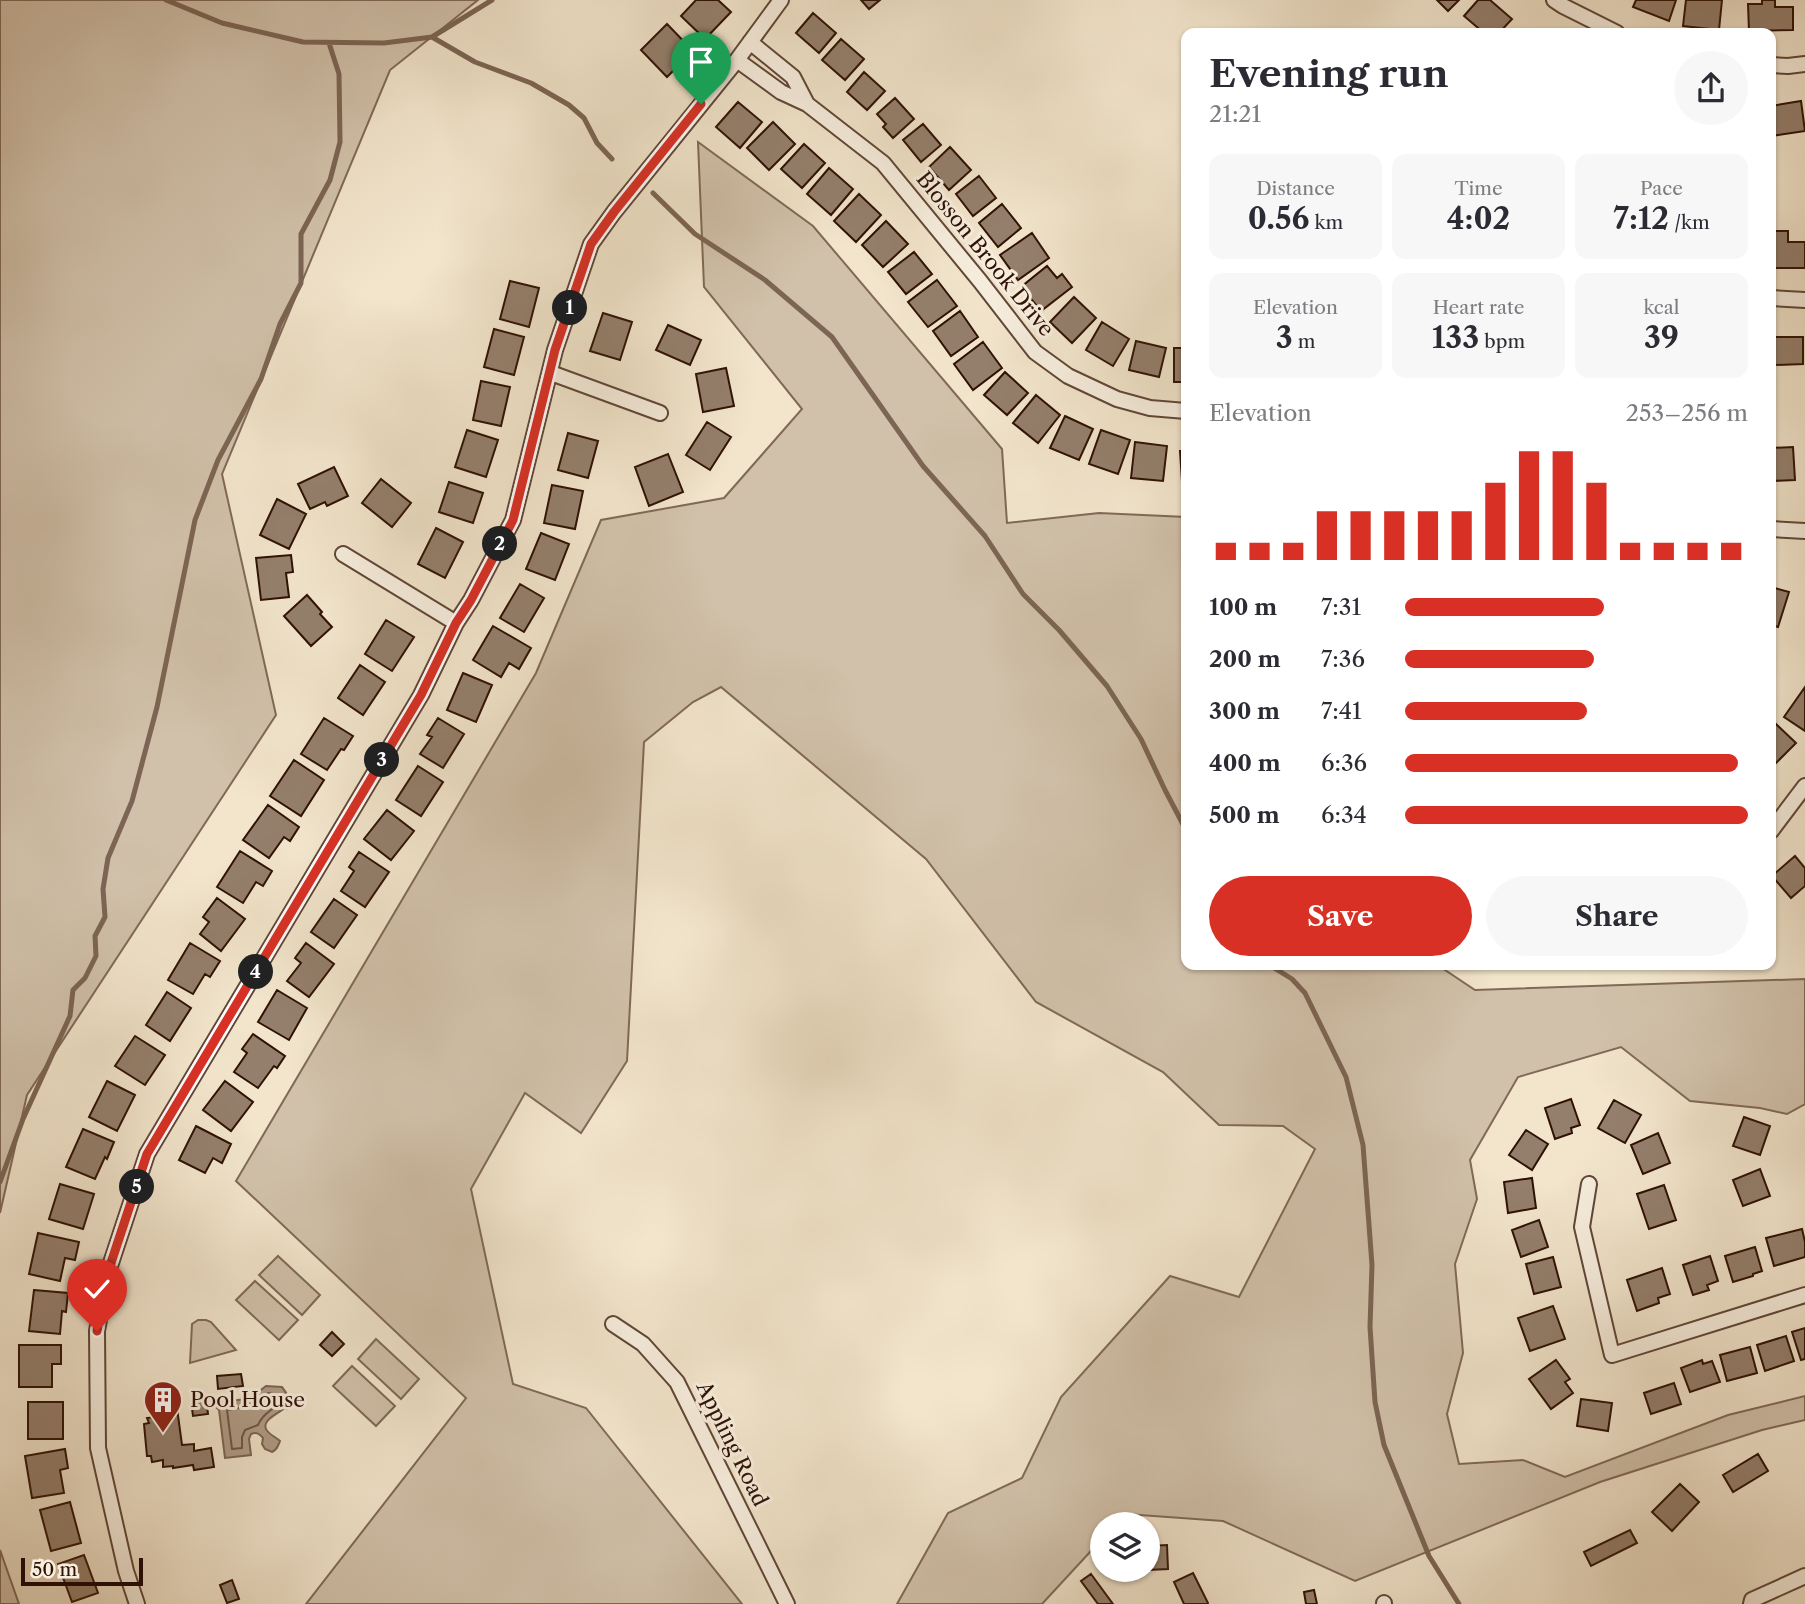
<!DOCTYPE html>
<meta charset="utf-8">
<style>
:root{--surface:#fff;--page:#f7f7f7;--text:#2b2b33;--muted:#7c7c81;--accent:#d93025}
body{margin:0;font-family:"Libre Caslon Text",serif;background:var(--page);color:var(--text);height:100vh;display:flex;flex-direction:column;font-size:26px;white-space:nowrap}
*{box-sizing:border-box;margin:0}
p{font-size:23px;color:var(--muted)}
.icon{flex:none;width:38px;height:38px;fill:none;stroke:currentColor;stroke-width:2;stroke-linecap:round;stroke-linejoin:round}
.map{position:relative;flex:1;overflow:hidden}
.sheet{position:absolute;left:1181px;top:28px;width:595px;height:942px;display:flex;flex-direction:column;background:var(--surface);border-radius:14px;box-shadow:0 2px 5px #0004}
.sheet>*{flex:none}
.controls{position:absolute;left:1090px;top:1512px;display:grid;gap:14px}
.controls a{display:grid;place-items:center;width:70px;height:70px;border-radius:50%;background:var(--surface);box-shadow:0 2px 5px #0004;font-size:35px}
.scale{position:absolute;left:21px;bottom:18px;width:122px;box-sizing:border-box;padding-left:7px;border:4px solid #2f1105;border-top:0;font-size:19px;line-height:24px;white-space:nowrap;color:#2f1105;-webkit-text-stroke:5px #f7eede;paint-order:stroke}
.pin{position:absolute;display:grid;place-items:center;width:60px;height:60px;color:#fff;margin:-72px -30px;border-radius:50% 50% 50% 0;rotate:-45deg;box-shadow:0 0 7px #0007}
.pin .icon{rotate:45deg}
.km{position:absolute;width:35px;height:35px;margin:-18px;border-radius:50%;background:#222;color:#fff;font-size:19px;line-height:35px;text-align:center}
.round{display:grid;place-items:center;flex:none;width:74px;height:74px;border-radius:37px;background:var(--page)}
.headline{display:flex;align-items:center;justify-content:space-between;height:119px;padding:0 28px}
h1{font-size:38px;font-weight:800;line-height:52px}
.figures{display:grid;grid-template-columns:repeat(3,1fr);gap:10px;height:119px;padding:7px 28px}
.figures div{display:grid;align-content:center;border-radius:14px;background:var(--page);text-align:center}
.figures b{font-size:30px;font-weight:800}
.figures small{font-size:19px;font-weight:400}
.figures p{font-size:19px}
.chart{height:196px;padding:14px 28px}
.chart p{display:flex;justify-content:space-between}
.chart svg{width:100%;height:126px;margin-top:7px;stroke:var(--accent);stroke-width:6}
.cta{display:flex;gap:14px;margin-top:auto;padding:14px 28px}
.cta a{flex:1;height:80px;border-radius:42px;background:var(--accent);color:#fff;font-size:28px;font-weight:800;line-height:80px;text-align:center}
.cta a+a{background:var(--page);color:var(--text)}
ul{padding:0 28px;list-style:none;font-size:23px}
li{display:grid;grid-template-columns:112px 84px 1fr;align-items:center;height:52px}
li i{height:18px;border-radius:9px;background:var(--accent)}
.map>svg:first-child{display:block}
</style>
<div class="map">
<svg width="1805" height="1604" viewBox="0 0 1805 1604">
<rect width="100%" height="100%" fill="#f2e5cc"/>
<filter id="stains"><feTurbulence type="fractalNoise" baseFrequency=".00286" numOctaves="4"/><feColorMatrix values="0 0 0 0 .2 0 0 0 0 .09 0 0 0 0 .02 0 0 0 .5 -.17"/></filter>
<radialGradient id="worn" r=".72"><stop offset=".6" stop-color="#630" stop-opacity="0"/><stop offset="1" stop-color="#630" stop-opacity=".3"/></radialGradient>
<path fill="#d1c1aa" stroke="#806958" stroke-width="2" d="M0,0H478L390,70L222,474L276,715L27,1095L0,1213Z
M698,142L813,226L1002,449L1007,523L1099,513L1186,517V964H1436L1475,990L1805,979V1104L1787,1114L1760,1108L1690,1101L1621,1047L1518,1077L1470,1160L1477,1199L1455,1264L1463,1353L1447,1414L1459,1464L1523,1460L1565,1477L1728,1415L1805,1396V1420L1762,1430L1600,1482L1355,1581L1223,1521L1126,1514L1117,1524H1102V1539L1042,1604H897L948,1513L1022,1478L1061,1397L1170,1276L1239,1297L1315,1149L1283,1126L1219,1125L1163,1072L1036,1002L926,859L721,687L693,702L644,742L627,1061L581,1133L525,1093L471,1189L513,1384L586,1408L742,1604H306L466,1398L236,1181L536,673L601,520L724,498L802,409L704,287Z
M278,1256L320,1295L302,1315L259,1275Z
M255,1281L298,1320L279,1340L236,1300Z
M198,1320H206L211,1322L236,1350L190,1363L192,1324Z
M376,1339L419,1379L401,1399L358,1359Z
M352,1366L395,1406L376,1426L333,1386Z
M0,1550L19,1604H0Z"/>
<path fill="#b09d88" stroke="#7c6554" stroke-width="2" d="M266,1386L282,1387C288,1394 289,1400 287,1409L284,1408C279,1414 262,1419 266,1429C268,1434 276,1437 280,1441C278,1446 277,1450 272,1452L265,1449L262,1444L263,1438C259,1433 256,1432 251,1434L249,1439L251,1455L225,1458L219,1410L216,1407L215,1402L249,1399Z"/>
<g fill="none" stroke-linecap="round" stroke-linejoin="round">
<path stroke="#705746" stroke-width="2" d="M268,1393L279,1395L280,1402C272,1411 263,1413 258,1425L245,1430L242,1437V1448L232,1449L227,1410L251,1406Z"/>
<path stroke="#7c6554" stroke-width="5" d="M166,0L222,23L303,42L384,43L432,37L492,0
M432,37L475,62L531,83L569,105L584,118L597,143L612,159
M653,193L695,234L765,280L832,337L923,466L985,536L1023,594L1059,630L1107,686L1141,739L1165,790L1186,830
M1268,964L1292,979L1305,993L1346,1077L1363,1145L1372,1265L1370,1327L1375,1402L1384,1445L1429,1556L1459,1604
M0,1182L23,1119L70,1016L73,990L85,978L96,956L95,936L105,917L103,889L108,858L132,801L157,707L195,520L218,460L261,379L280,324L301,283V234L330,180L340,142L339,74L329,43"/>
</g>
<path fill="#947f6c" stroke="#2f1105" stroke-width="2" d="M696,0H718L731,12L705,39L681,16Z
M861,0H880L869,9Z
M1437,0H1459L1448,11Z
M1478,0H1490L1512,19L1499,33H1484L1464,16Z
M1636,0H1676L1669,21L1633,7Z
M1686,0H1722L1719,30L1683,26Z
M1762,0H1775V7H1793V30L1749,31L1748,4H1762Z
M813,13L836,33L819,53L796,33Z
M667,24L695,53L685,63L683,61L667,77L641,50Z
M841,39L864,59L845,80L822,60Z
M864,72L885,91L867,110L847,92Z
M895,98L914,119L893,138L883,127L886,124L877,114Z
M1801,101L1805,131L1771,136V106Z
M738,102L762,122L740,148L716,127Z
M773,122L795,144L769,170L747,148Z
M923,124L941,145L921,162L903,140Z
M804,144L825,163L802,188L781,169Z
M950,147L971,170L949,190L929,167Z
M829,168L853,189L831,215L807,194Z
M979,176L996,198L973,216L956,194Z
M859,194L881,215L856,242L834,221Z
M1002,204L1021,228L998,247L979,223Z
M886,221L908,244L883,267L862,245Z
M1775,231H1788V242H1805V268H1775Z
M1032,233L1049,258L1018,280L1000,255Z
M914,252L932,274L906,294L888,272Z
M1047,266L1057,278L1062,274L1072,287L1041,311L1021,287Z
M937,280L957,306L928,327L908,302Z
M510,281L539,288L529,327L500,319Z
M1074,297L1096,318L1072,343L1050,322Z
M960,311L978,337L951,356L933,331Z
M603,313L632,322L620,360L590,351Z
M1102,322L1129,339L1113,366L1086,350Z
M668,325L701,340L690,365L656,350Z
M494,329L524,337L514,375L484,367Z
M1774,337H1803V364L1775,365Z
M1136,341L1166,348L1159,377L1129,370Z
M1185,341H1186V382H1174V348H1185Z
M983,342L1002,368L973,390L954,364Z
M726,368L734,406L703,412L696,374Z
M1005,372L1028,393L1007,415L984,395Z
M481,381L510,387L501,426L473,420Z
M1036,395L1060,415L1038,443L1013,423Z
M1065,416L1093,429L1079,460L1050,448Z
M707,422L731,437L710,470L686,455Z
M467,430L498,440L486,477L455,467Z
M1101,430L1130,440L1118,474L1089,464Z
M568,433L598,441L588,478L558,470Z
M1135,442L1167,446L1163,481L1131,478Z
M1793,447L1795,480L1771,481V448Z
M1180,451H1186V481H1182Z
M668,454L683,492L649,506L635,467Z
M334,467L348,496L327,506L325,502L310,509L298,484Z
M381,479L411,503L392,527L362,503Z
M449,482L483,493L473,523L439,512Z
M552,485L583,491L575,529L544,523Z
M277,499L306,514L289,549L260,535Z
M436,528L463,542L445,578L418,564Z
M541,533L569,544L555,580L526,569Z
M291,555L293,572L286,573L289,597L261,600L256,558Z
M520,584L544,598L524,632L500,618Z
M1771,587L1789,592L1778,627L1771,625Z
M307,595L322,612L320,614L332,627L311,646L284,616Z
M386,620L414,637L392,671L365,654Z
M493,626L531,648L519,669L509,663L501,677L473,660Z
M360,665L385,682L363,715L338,698Z
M463,673L492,685L476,722L447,710Z
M1805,687V731L1784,717Z
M324,718L353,736L344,750L341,749L327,770L301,754Z
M438,718L464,734L443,768L420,754L432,737L427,735Z
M1776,724L1796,743L1774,765L1771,762V729Z
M294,760L324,780L301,816L270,796Z
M418,766L443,782L421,816L396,800Z
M268,805L299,827L290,841L284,837L269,858L243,840Z
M387,810L414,831L391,860L364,839Z
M240,851L272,871L263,886L256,882L243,903L217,887Z
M359,852L389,872L365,907L341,891L354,871L349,867Z
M1795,856L1805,868V886L1791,898L1772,876Z
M217,898L245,919L221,951L200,934L209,922L203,917Z
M334,899L357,915L334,948L311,932Z
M190,943L220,961L210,977L205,974L193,994L168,980Z
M306,943L334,964L309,997L287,981L301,963L295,958Z
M277,990L307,1008L289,1040L258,1022Z
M167,992L191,1008L170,1041L146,1025Z
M253,1034L285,1056L277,1068L274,1066L258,1088L234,1072L247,1053L242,1049Z
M135,1036L165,1055L145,1085L115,1066Z
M107,1081L135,1095L117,1131L89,1117Z
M225,1081L253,1102L231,1131L203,1110Z
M1571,1099L1580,1125L1571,1128L1572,1133L1555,1139L1545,1108Z
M1614,1100L1641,1115L1625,1143L1598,1128Z
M1744,1117L1770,1126L1760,1155L1733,1146Z
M196,1126L231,1144L222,1163L213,1158L205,1173L179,1160Z
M83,1129L114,1142L107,1159L105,1157L95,1179L66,1167Z
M1526,1130L1548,1144L1532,1170L1509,1155Z
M1658,1133L1670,1163L1643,1174L1631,1145Z
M1760,1169L1770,1196L1743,1206L1733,1180Z
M1532,1178L1536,1208L1508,1213L1504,1182Z
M60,1184L94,1194L83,1229L49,1219Z
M1664,1185L1676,1220L1649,1229L1637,1194Z
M1539,1220L1548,1247L1521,1257L1512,1230Z
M1802,1229L1805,1242V1257L1774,1266L1766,1238Z
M38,1233L79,1242L75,1260L65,1258L60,1281L29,1274Z
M1755,1247L1762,1271L1753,1274V1276L1733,1282L1725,1256Z
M1710,1256L1718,1281L1707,1285L1709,1290L1693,1295L1683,1265Z
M1553,1257L1561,1287L1534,1294L1526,1264Z
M1662,1268L1670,1294L1658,1298L1659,1303L1637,1311L1627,1280Z
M34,1290L68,1293L66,1312L62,1311L60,1334L29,1331Z
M1553,1306L1565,1339L1530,1351L1518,1318Z
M1805,1328V1359L1801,1360L1792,1332Z
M332,1332L344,1344L332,1356L320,1345Z
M1786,1336L1794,1361L1765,1371L1757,1345Z
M19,1345H61V1364H52V1387H19Z
M1750,1347L1757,1373L1727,1381L1720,1355Z
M1556,1360L1570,1379L1565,1382L1573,1393L1551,1409L1529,1379Z
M1702,1360L1703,1364L1712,1361L1720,1382L1690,1392L1681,1368Z
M241,1374L243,1386L218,1389L217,1376Z
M1674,1383L1681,1404L1651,1414L1644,1393Z
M206,1399L208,1414L193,1416L191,1401Z
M1581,1399L1612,1403L1608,1431L1577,1426Z
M28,1402H63V1439H28Z
M177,1408L182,1445L194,1444V1451L211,1448L214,1467L194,1470L193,1465L173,1468V1466L163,1467V1460L152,1462L151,1456H147L144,1424L149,1423L147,1418L163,1416L162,1411Z
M65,1449L68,1468L60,1470L64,1493L32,1498L25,1456Z
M1758,1454L1768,1471L1733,1492L1723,1475Z
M1680,1484L1699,1502L1672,1531L1652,1512Z
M70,1502L81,1543L51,1551L40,1510Z
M1630,1530L1637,1543L1591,1566L1584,1552Z
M1167,1545L1168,1569L1126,1571L1148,1570V1546Z
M84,1555L98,1593L72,1602L58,1564Z
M1193,1573L1208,1603L1207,1604H1184L1174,1582Z
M1091,1574L1113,1604H1098L1081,1581Z
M232,1580L239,1599L227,1603L220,1585Z
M1314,1590L1317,1604H1306L1304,1592Z"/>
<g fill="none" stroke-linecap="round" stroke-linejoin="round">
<defs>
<path id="street" d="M1554,0L1563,6L1617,33
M750,42L793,77L807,104
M737,60L781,92L807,104L883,163L980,281L1035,352L1068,376L1117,399L1150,408L1186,411
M1771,65L1788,66L1805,64
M1771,298L1805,300
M551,373L660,413
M1771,529L1805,531
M343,554L456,623
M1771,831L1805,786
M1589,1184L1582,1227L1612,1355L1805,1295
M613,1324L643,1344L677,1382L787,1604
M137,1604L126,1571L98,1448L97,1331L107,1275L147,1154L421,695L456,623L471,600L513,520L555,350L591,244L614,212L737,60L781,0
M1384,1604V1603
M1751,1604L1752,1600L1805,1576"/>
</defs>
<use href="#street" stroke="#604637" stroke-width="18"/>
<use href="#street" stroke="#f7eede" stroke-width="14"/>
</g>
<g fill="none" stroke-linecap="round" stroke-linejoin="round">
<defs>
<path id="route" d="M97,1331L107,1275L147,1154L421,695L456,623L471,600L513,520L555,350L591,244L614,212L701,104"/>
</defs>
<use href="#route" stroke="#fff" stroke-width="14"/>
<use href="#route" stroke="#d93025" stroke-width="9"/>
</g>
<defs>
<symbol id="building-pin" viewBox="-11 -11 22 30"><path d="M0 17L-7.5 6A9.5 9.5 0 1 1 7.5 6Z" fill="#8f2418" stroke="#f7eede"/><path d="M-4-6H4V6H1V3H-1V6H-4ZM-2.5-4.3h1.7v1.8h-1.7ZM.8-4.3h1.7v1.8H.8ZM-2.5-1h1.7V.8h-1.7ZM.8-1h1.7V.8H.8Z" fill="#fff"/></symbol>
</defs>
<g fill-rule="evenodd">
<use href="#building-pin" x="141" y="1378" width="44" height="60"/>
</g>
<g text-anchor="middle" stroke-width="6" stroke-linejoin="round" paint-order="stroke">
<g font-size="21" fill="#2f1105" stroke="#f7eede">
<text transform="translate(985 254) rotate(51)" y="7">Blosson Brook Drive</text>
<text transform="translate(732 1444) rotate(64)" y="7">Appling Road</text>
</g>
<g font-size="21" fill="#2f1105" stroke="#f7eede" text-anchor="start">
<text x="190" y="1407">Pool House</text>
</g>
</g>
<rect width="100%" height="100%" filter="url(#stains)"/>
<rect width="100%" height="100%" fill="url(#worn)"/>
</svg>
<div class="controls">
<a><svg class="icon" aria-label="layers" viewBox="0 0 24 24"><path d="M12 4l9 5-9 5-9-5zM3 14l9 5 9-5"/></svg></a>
</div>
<div class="scale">50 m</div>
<div class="pin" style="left:701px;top:104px;background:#1e9e55"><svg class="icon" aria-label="arrive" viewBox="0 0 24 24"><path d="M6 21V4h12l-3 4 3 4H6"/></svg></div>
<div class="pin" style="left:97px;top:1331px;background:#d93025"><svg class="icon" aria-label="check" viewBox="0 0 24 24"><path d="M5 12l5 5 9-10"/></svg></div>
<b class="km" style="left:570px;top:308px">1</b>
<b class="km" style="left:500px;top:544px">2</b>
<b class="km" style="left:382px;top:760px">3</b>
<b class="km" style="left:256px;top:972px">4</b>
<b class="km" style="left:137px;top:1187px">5</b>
<section class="sheet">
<div class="headline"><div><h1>Evening run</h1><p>21:21</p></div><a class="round"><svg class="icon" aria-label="share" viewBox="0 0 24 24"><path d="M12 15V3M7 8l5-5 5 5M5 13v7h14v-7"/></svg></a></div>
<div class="figures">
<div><p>Distance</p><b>0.56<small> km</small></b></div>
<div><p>Time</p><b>4:02</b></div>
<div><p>Pace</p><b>7:12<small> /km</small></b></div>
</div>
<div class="figures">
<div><p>Elevation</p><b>3<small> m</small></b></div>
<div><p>Heart rate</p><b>133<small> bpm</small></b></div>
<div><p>kcal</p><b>39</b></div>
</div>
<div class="chart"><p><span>Elevation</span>253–256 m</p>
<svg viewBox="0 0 160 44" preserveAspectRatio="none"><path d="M5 44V38M15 44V38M25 44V38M35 44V27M45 44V27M55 44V27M65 44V27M75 44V27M85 44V17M95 44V6M105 44V6M115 44V17M125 44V38M135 44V38M145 44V38M155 44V38"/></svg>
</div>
<ul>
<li><b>100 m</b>7:31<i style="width:58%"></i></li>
<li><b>200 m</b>7:36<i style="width:55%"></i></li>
<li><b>300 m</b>7:41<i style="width:53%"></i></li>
<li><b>400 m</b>6:36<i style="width:97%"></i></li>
<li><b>500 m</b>6:34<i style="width:100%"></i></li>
</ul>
<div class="cta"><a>Save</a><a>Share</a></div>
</section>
</div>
